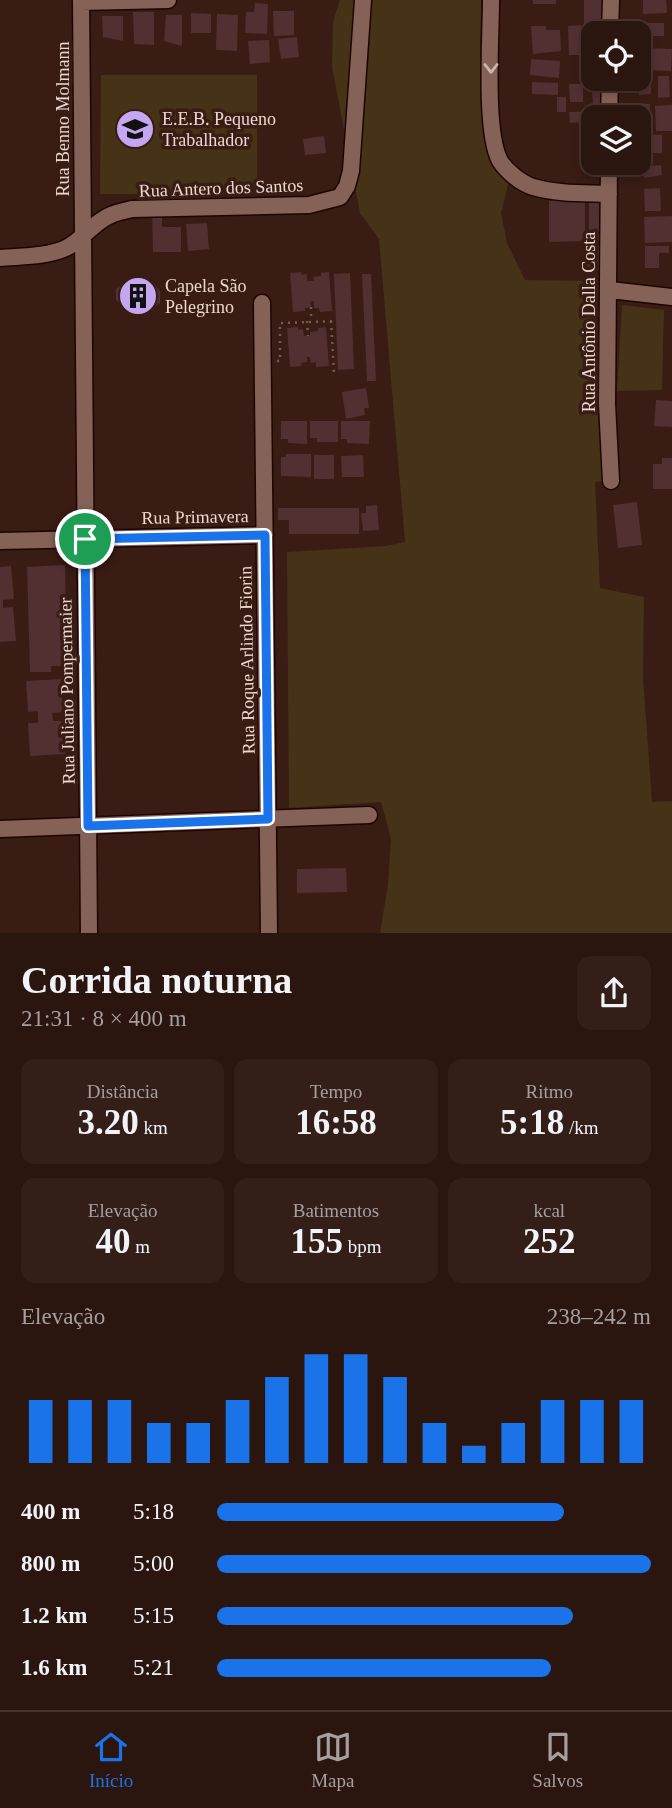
<!DOCTYPE html>
<html lang="pt">
<meta charset="utf-8">
<style>
:root{--surface:#2b150f;--page:#331e18;--text:#f1f3f6;--muted:#a69f9e;--line:#47342f;--accent:#1a73e8}
body{margin:0;font-family:Georgia,serif;background:var(--page);color:var(--text);height:100vh;display:flex;flex-direction:column;font-size:26px;white-space:nowrap}
*{box-sizing:border-box;margin:0}
p{font-size:23px;color:var(--muted)}
.icon{flex:none;width:38px;height:38px;fill:none;stroke:currentColor;stroke-width:2;stroke-linecap:round;stroke-linejoin:round}
.map{position:relative;height:933px;overflow:hidden}
.sheet{display:flex;flex-direction:column;background:var(--surface);flex:1}
.sheet>*{flex:none}
.tools{position:absolute;left:581px;top:21px;display:grid;gap:14px}
.tools a{display:grid;place-items:center;width:70px;height:70px;border-radius:14px;background:var(--surface);box-shadow:0 4px 10px #0003,0 0 0 2px var(--line);font-size:35px}
.pin{position:absolute;display:grid;place-items:center;width:60px;height:60px;color:#fff;margin:-30px;border:4px solid #fff;border-radius:50%;box-shadow:0 2px 7px #0007}
.round{display:grid;place-items:center;flex:none;width:74px;height:74px;border-radius:14px;background:var(--page)}
.headline{display:flex;align-items:center;justify-content:space-between;height:119px;padding:0 21px}
h1{font-size:38px;font-weight:700;line-height:52px}
.figures{display:grid;grid-template-columns:repeat(3,1fr);gap:10px;height:119px;padding:7px 21px}
.figures div{display:grid;align-content:center;border-radius:14px;background:var(--page);text-align:center}
.figures b{font-size:35px;font-weight:700}
.figures small{font-size:19px;font-weight:400}
.figures p{font-size:19px}
.chart{height:196px;padding:14px 21px}
.chart p{display:flex;justify-content:space-between}
.chart svg{width:100%;height:126px;margin-top:7px;stroke:var(--accent);stroke-width:6}
ul{padding:0 21px;list-style:none;font-size:23px}
li{display:grid;grid-template-columns:112px 84px 1fr;align-items:center;height:52px}
li i{height:18px;border-radius:9px;background:var(--accent)}
.tabs{display:flex;justify-content:space-around;align-items:center;height:98px;border-top:2px solid var(--line);background:var(--surface);font-size:19px;color:var(--muted)}
.tabs a{display:grid;justify-items:center;gap:4px}
.tabs .selected{color:var(--accent)}
.map>svg:first-child{display:block}
</style>
<div class="map">
<svg width="672" height="933" viewBox="0 0 672 933">
<rect width="100%" height="100%" fill="#391c14"/>
<path fill="#463216" d="M340,0H481C481,63 473,122 510,176L501,213L507,243L525,280L595,281L596,396L604,481L595,482L600,588L644,597L643,677L652,802L672,801V933H380L388,884L391,839L381,802L289,808L287,552L386,546L405,542L379,239L360,213L332,67L333,22Z
M101,75H257V194H100Z
M622,305L664,310L662,390L617,391Z"/>
<path fill="#513031" d="M533,0H556V4H533Z
M584,0H606V25H584Z
M643,0H666L667,13L643,14Z
M255,3L268,4L267,34L245,33L246,12H254Z
M273,11H294V35L274,36Z
M133,12H154V45L134,44Z
M191,13L211,14V33H191Z
M217,14L238,15L237,51L216,50Z
M166,15H182V46L164,41Z
M102,16H123V41L103,37Z
M645,23H664V36H645Z
M581,25L582,55H569L568,26Z
M531,26H546V30H560L561,51L533,54Z
M584,27H606V33H593V54H584Z
M297,37L299,57L281,59L278,39Z
M269,40L270,62L250,64L248,41Z
M642,48L672,49L671,71L642,70Z
M531,59L560,61L559,78L530,75Z
M583,64H593V77L584,78Z
M658,76H669L670,97L658,98Z
M651,81V94L639,95V82Z
M532,82L558,83V95L532,94Z
M569,84H583V102H570Z
M604,90L605,104L593,105L592,91Z
M557,97H566V112H557Z
M637,103L650,104V125H639Z
M672,105V131H656L655,106Z
M606,111V117H593V133H584V122L570,123L569,112Z
M643,134L662,135V153H643Z
M324,136L326,153L305,155L303,139Z
M661,165L662,175L644,178L643,167Z
M660,188L661,211H645L644,189Z
M585,200V241L549,242V201Z
M589,200H605V241H589Z
M152,212H162V227H181V252H153Z
M672,216V242L645,243L644,217Z
M207,223L209,249L188,251L186,224Z
M587,245H602V270H587Z
M645,246H669V253H659V268H645Z
M301,272L302,275L307,274V281H314L313,277L321,276V273L329,272L332,311L320,312L319,308H314V301L310,302L311,307L305,308V311L293,312L290,273Z
M350,273L354,369L338,370L334,274Z
M362,274H371L376,381H367Z
M127,282H152L160,291V303L151,309L127,308L116,300V289Z
M298,327V330L303,329L304,336H310V332L318,331V328L326,327L329,366L316,367V362L311,363L310,357H307V362L301,363L302,366L290,367L287,328Z
M366,388L369,408H364L365,415L346,419L342,392Z
M656,400L672,401V427L654,426Z
M281,421H307V444L288,443V439H281Z
M310,421H338V442H317V438H310Z
M341,421H370L369,444L347,443V439H341Z
M286,454H311V477L281,476V457H286Z
M314,455H334V479H314Z
M363,455L364,477H342L341,456Z
M662,458H672V489H653V464H662Z
M637,502L642,545L618,548L613,505Z
M377,505L379,530L363,531L361,513H366V506Z
M278,508H359V534H289V520H278Z
M65,565L67,666H51V672H30L27,567Z
M11,566L14,599L3,600V608L13,607L16,641L0,642V567Z
M61,679L63,712L52,713L53,721H63L65,754L30,756L28,723H38V711L28,712L26,681Z
M346,868L347,892L297,893V869Z"/>
<g fill="none" stroke-linecap="round" stroke-linejoin="round">
<defs>
<path id="minor" d="M81,0L89,933
M491,0C491,37 484,131 500,161C507,172 521,183 533,187C557,194 584,193 609,194
M81,2L168,0
M610,33L611,0
M609,117L610,79
M609,163L607,404L611,481
M0,258C22,256 46,257 66,248C83,240 93,222 111,215C117,212 125,211 132,209L309,205L340,197L347,186L351,171L363,0
M610,290L672,297
M262,303L269,933
M0,541L265,535
M0,829L369,815"/>
</defs>
<use href="#minor" stroke="#1f0502" stroke-width="19"/>
<path stroke="#755a53" stroke-width="2.5" stroke-dasharray="2 5" stroke-linecap="butt" d="M311,307V321
M307,321L308,336
M331,321L334,373
M277,361H280V323L336,321"/>
<use href="#minor" stroke="#856258" stroke-width="16"/>
</g>
<defs><path id="oneway-chevron" d="M-2-3.5L2.5 0L-2 3.5" fill="none" stroke-width="1.6" stroke-linecap="round" stroke-linejoin="round" transform="scale(1.75)"/></defs>
<use stroke="#cdb4ad" href="#oneway-chevron" transform="translate(491 68) rotate(90)"/>
<g fill="none" stroke-linecap="round" stroke-linejoin="round">
<defs>
<path id="route" d="M265,535L268,819L88,826L85,539Z"/>
</defs>
<use href="#route" stroke="#fff" stroke-width="14"/>
<use href="#route" stroke="#1a73e8" stroke-width="9"/>
</g>
<defs>
<symbol id="school-disc" viewBox="-11 -11 22 22"><circle r="9.5" fill="#c5a6f0" stroke="#391c14"/><path d="M0-5L7-2L0 1L-7-2ZM-4 1L0 2.5L4 1V4Q0 6-4 4Z" fill="#111"/></symbol>
<symbol id="building-disc" viewBox="-11 -11 22 22"><circle r="9.5" fill="#c5a6f0" stroke="#391c14"/><path d="M-4-6H4V6H1V3H-1V6H-4ZM-2.5-4.3h1.7v1.8h-1.7ZM.8-4.3h1.7v1.8H.8ZM-2.5-1h1.7V.8h-1.7ZM.8-1h1.7V.8H.8Z" fill="#111"/></symbol>
</defs>
<g fill-rule="evenodd">
<use href="#school-disc" x="113" y="107" width="44" height="44"/>
<use href="#building-disc" x="116" y="274" width="44" height="44"/>
</g>
<g text-anchor="middle" stroke-width="7" stroke-linejoin="round" paint-order="stroke">
<g font-size="18" fill="#ecd7d1" stroke="#391c14">
<text transform="translate(63 119) rotate(-90)" y="6">Rua Benno Molmann</text>
<text transform="translate(221 188) rotate(-2)" y="6">Rua Antero dos Santos</text>
<text transform="translate(589 322) rotate(-90)" y="6">Rua Antônio Dalla Costa</text>
<text transform="translate(195 517) rotate(-1)" y="6">Rua Primavera</text>
<text transform="translate(247 660) rotate(-91)" y="6">Rua Roque Arlindo Fiorin</text>
<text transform="translate(67 691) rotate(-91)" y="6">Rua Juliano Pompermaier</text>
</g>
<g font-size="18" fill="#ecd7d1" stroke="#391c14" text-anchor="start">
<text x="162" y="125">E.E.B. Pequeno<tspan x="162" dy="21">Trabalhador</tspan></text>
<text x="165" y="292">Capela São<tspan x="165" dy="21">Pelegrino</tspan></text>
</g>
</g>
</svg>
<div class="tools">
<a><svg class="icon" aria-label="locate" viewBox="0 0 24 24"><circle cx="12" cy="12" r="6"/><path d="M12 2v4M12 18v4M2 12h4M18 12h4"/></svg></a>
<a><svg class="icon" aria-label="layers" viewBox="0 0 24 24"><path d="M12 4l9 5-9 5-9-5zM3 14l9 5 9-5"/></svg></a>
</div>
<div class="pin" style="left:85px;top:539px;background:#1e9e55"><svg class="icon" aria-label="arrive" viewBox="0 0 24 24"><path d="M6 21V4h12l-3 4 3 4H6"/></svg></div>
</div>
<section class="sheet">
<div class="headline"><div><h1>Corrida noturna</h1><p>21:31 · 8 × 400 m</p></div><a class="round"><svg class="icon" aria-label="share" viewBox="0 0 24 24"><path d="M12 15V3M7 8l5-5 5 5M5 13v7h14v-7"/></svg></a></div>
<div class="figures">
<div><p>Distância</p><b>3.20<small> km</small></b></div>
<div><p>Tempo</p><b>16:58</b></div>
<div><p>Ritmo</p><b>5:18<small> /km</small></b></div>
</div>
<div class="figures">
<div><p>Elevação</p><b>40<small> m</small></b></div>
<div><p>Batimentos</p><b>155<small> bpm</small></b></div>
<div><p>kcal</p><b>252</b></div>
</div>
<div class="chart"><p><span>Elevação</span>238–242 m</p>
<svg viewBox="0 0 160 44" preserveAspectRatio="none"><path d="M5 44V22M15 44V22M25 44V22M35 44V30M45 44V30M55 44V22M65 44V14M75 44V6M85 44V6M95 44V14M105 44V30M115 44V38M125 44V30M135 44V22M145 44V22M155 44V22"/></svg>
</div>
<ul>
<li><b>400 m</b>5:18<i style="width:80%"></i></li>
<li><b>800 m</b>5:00<i style="width:100%"></i></li>
<li><b>1.2 km</b>5:15<i style="width:82%"></i></li>
<li><b>1.6 km</b>5:21<i style="width:77%"></i></li>
</ul>
</section>
<nav class="tabs">
<a class="selected"><svg class="icon" aria-label="home" viewBox="0 0 24 24"><path d="M3 11l9-7 9 7M6 9v11h12V9"/></svg>Início</a>
<a><svg class="icon" aria-label="map" viewBox="0 0 24 24"><path d="M3 6l6-2 6 2 6-2v14l-6 2-6-2-6 2zM9 4v14M15 6v14"/></svg>Mapa</a>
<a><svg class="icon" aria-label="saved" viewBox="0 0 24 24"><path d="M7 4h10v16l-5-4-5 4z"/></svg>Salvos</a>
</nav>
